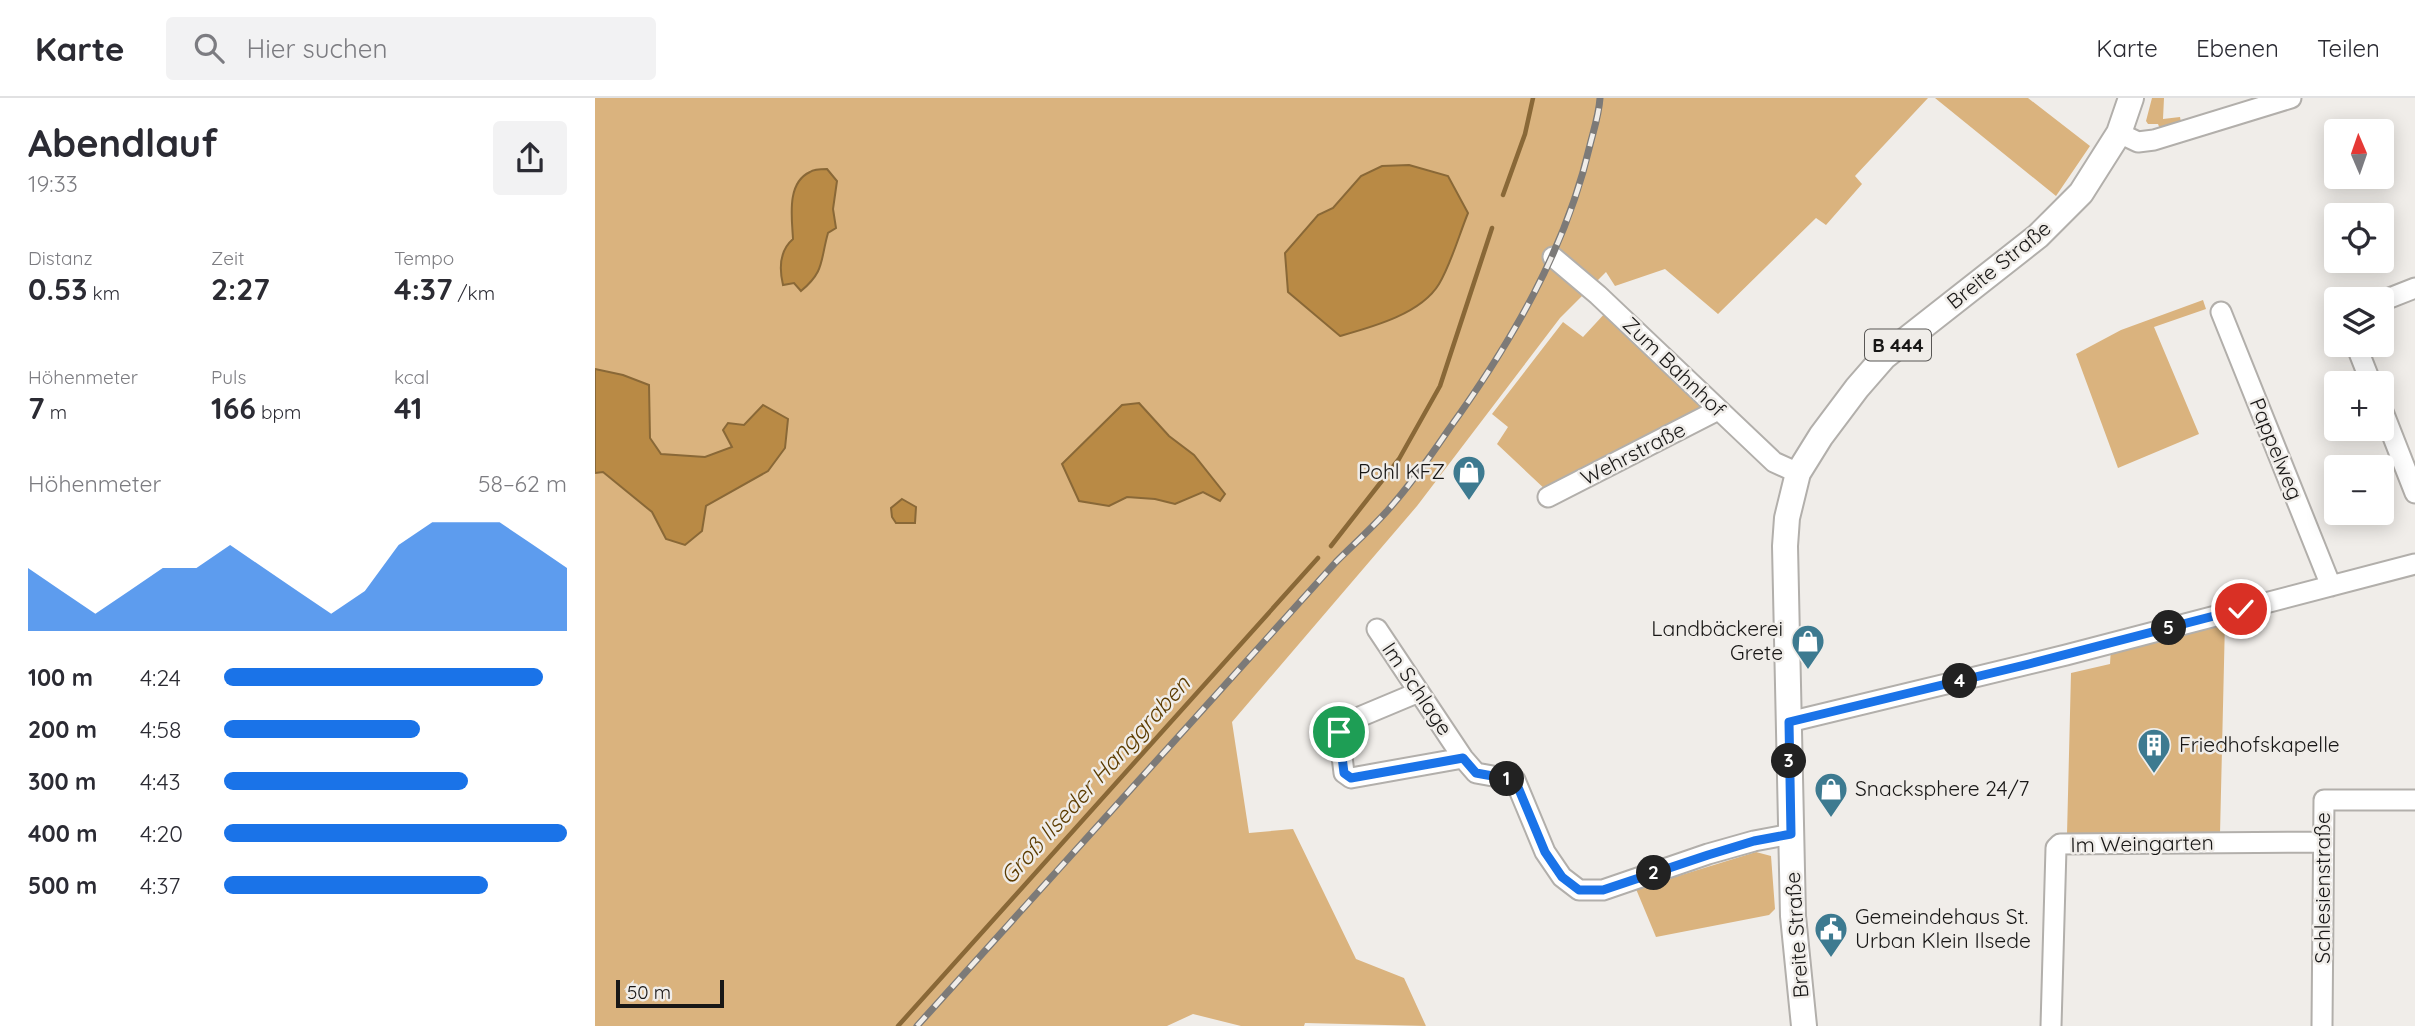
<!DOCTYPE html>
<html lang="de">
<meta charset="utf-8">
<style>
:root{--surface:#fff;--page:#f2f2f3;--text:#2b2b33;--muted:#7c7c81;--line:#e1e1e2;--accent:#1a73e8}
body{margin:0;font-family:Quicksand,sans-serif;background:var(--page);color:var(--text);height:100vh;display:flex;flex-direction:column;font-size:26px;white-space:nowrap}
*{box-sizing:border-box;margin:0}
p{font-size:23px;color:var(--muted)}
.icon{flex:none;width:38px;height:38px;fill:none;stroke:currentColor;stroke-width:2;stroke-linecap:round;stroke-linejoin:round}
.map{position:relative;flex:1;overflow:hidden}
.sheet{display:flex;flex-direction:column;background:var(--surface);width:595px}
.sheet>*{flex:none}
.needle{width:46px;rotate:358deg}
.controls{position:absolute;left:1729px;top:21px;display:grid;gap:14px}
.controls a{display:grid;place-items:center;width:70px;height:70px;border-radius:7px;background:var(--surface);box-shadow:0 4px 18px #0003;font-size:35px}
.scale{position:absolute;left:21px;bottom:18px;width:108px;box-sizing:border-box;padding-left:7px;border:4px solid #181716;border-top:0;font-size:19px;line-height:24px;white-space:nowrap;color:#181716;-webkit-text-stroke:5px #f0ede9;paint-order:stroke}
.pin{position:absolute;display:grid;place-items:center;width:60px;height:60px;color:#fff;margin:-30px;border:4px solid #fff;border-radius:50%;box-shadow:0 2px 7px #0007}
.km{position:absolute;width:35px;height:35px;margin:-18px;border-radius:50%;background:#222;color:#fff;font-size:19px;line-height:35px;text-align:center}
.round{display:grid;place-items:center;flex:none;width:74px;height:74px;border-radius:7px;background:var(--page)}
.summary{display:flex;align-items:center;justify-content:space-between;height:119px;padding:0 28px}
h1{font-size:38px;font-weight:700;line-height:52px}
.figures{display:grid;grid-template-columns:repeat(3,1fr);gap:10px;height:119px;padding:7px 28px}
.figures div{display:grid;align-content:center}
.figures b{font-size:30px;font-weight:700}
.figures small{font-size:19px;font-weight:400}
.figures p{font-size:19px}
.chart{height:196px;padding:14px 28px}
.chart p{display:flex;justify-content:space-between}
.chart svg{width:100%;height:126px;margin-top:7px;fill:var(--accent);opacity:.7}
ul{padding:0 28px;list-style:none;font-size:23px}
li{display:grid;grid-template-columns:112px 84px 1fr;align-items:center;height:52px}
li i{height:18px;border-radius:9px;background:var(--accent)}
header{display:flex;align-items:center;gap:42px;box-sizing:border-box;height:98px;padding:0 35px;background:var(--surface);border-bottom:2px solid var(--line)}
header strong{font-size:33px}
nav{display:flex;gap:38px;margin-inline-start:auto;font-size:24px}
.search{width:490px;height:63px;background:var(--page);display:flex;align-items:center;gap:18px;box-sizing:border-box;padding:0 24px;border-radius:7px;color:var(--muted);font-size:26px}
main{display:flex;flex:1;min-height:0}
.map>svg:first-child{display:block}
</style>
<header>
<strong>Karte</strong>
<div class="search"><svg class="icon" aria-label="search" viewBox="0 0 24 24"><circle cx="10" cy="10" r="6"/><path d="M15 15l6 6"/></svg>Hier suchen</div>
<nav><a>Karte</a><a>Ebenen</a><a>Teilen</a></nav>
</header>
<main>
<section class="sheet">
<div class="summary"><div><h1>Abendlauf</h1><p>19:33</p></div><a class="round"><svg class="icon" aria-label="share" viewBox="0 0 24 24"><path d="M12 15V3M7 8l5-5 5 5M5 13v7h14v-7"/></svg></a></div>
<div class="figures">
<div><p>Distanz</p><b>0.53<small> km</small></b></div>
<div><p>Zeit</p><b>2:27</b></div>
<div><p>Tempo</p><b>4:37<small> /km</small></b></div>
</div>
<div class="figures">
<div><p>Höhenmeter</p><b>7<small> m</small></b></div>
<div><p>Puls</p><b>166<small> bpm</small></b></div>
<div><p>kcal</p><b>41</b></div>
</div>
<div class="chart"><p><span>Höhenmeter</span>58–62 m</p>
<svg viewBox="0 0 160 44" preserveAspectRatio="none"><path d="M0 44V22L10 30L20 38L30 30L40 22L50 22L60 14L70 22L80 30L90 38L100 30L110 14L120 6L130 6L140 6L150 14L160 22V44z"/></svg>
</div>
<ul>
<li><b>100 m</b>4:24<i style="width:93%"></i></li>
<li><b>200 m</b>4:58<i style="width:57%"></i></li>
<li><b>300 m</b>4:43<i style="width:71%"></i></li>
<li><b>400 m</b>4:20<i style="width:100%"></i></li>
<li><b>500 m</b>4:37<i style="width:77%"></i></li>
</ul>
</section>
<div class="map">
<svg width="1820" height="928" viewBox="0 0 1820 928">
<rect width="100%" height="100%" fill="#f0ede9"/>
<path fill="#dab37e" d="M0,0H1333L1260,78L1267,86L1231,127L1221,120L1123,216L1070,171L1020,188L1011,174L965,220L822,408L637,624L654,735L698,731L761,861L809,880L831,928L710,925L709,928H646L598,916L572,928H0Z
M1340,0H1433L1495,48L1461,98Z
M1557,0H1569L1568,21L1585,19L1586,24L1565,31L1563,26H1553L1551,23Z
M1608,202L1611,211L1559,229L1604,336L1523,370L1481,256L1526,232Z
M1012,213L1112,309L953,394L902,346L913,329L897,316L968,224L988,239Z
M1630,523L1625,736L1472,737L1476,575L1515,566L1516,549Z
M1161,754L1176,758L1180,811L1174,817L1061,839L1041,791Z"/>
<path fill="#b98a45" stroke="#896837" stroke-width="2" d="M814,67L853,78L873,115C864,137 856,166 844,186C826,216 777,229 745,238L693,194L690,155L723,117L738,110L766,78L787,68Z
M232,71L242,83L238,111L241,130L233,135C225,163 230,173 206,193L199,185L188,187C184,170 184,153 198,141C197,120 191,85 215,74C219,71 227,71 232,71Z
M0,271L28,277L54,287L55,340L66,356L110,359L137,349L128,332L133,325L149,327L168,307L193,321L190,350L173,373L111,408L107,433L90,447L71,441L57,414L8,374L0,375Z
M544,305L574,338L599,357L630,396L625,403L608,394L580,406L560,401L532,399L514,408L484,403L467,366L527,307Z
M307,401L321,409L320,425H301L297,419L296,410Z"/>
<g fill="none" stroke-linecap="round" stroke-linejoin="round">
<path stroke="#896837" stroke-width="4.5" d="M908,97L930,36L938,0
M736,448L804,361L845,288L897,130
M303,928L723,460"/>
<defs>
<path id="minor" d="M1524,35L1543,44L1559,42L1696,0
M958,159L1003,197L1179,364L1203,375
M1787,203L1820,190
M1626,214L1736,488
M1761,247L1776,285
M1787,311L1820,395
M953,399L1123,312
M782,531L868,660L881,675L920,682L950,754L967,779L984,792H1008L1113,756L1159,743L1196,736
M824,594L750,625L744,633L749,675L756,680L868,660
M1194,624L1471,557L1820,466
M1456,928L1461,750L1465,746L1728,744
M1727,928L1729,702H1820"/>
<path id="major" d="M1209,928L1198,818L1190,448L1192,420L1203,375L1226,338L1262,290L1289,259L1443,138L1486,95L1524,35L1536,0"/>
</defs>
<use href="#minor" stroke="#b2afab" stroke-width="23"/>
<use href="#major" stroke="#b2afab" stroke-width="28"/>
<use href="#minor" stroke="#fff" stroke-width="19"/>
<use href="#major" stroke="#fff" stroke-width="24"/>
<defs>
<path id="rail" d="M322,928L741,464C758,447 777,430 793,412C816,386 835,359 854,331C916,245 971,151 995,47C999,31 1004,16 1005,0"/>
</defs>
<use href="#rail" stroke="#7c7a78" stroke-width="7"/>
<use href="#rail" stroke="#f0ede9" stroke-width="4.5" stroke-dasharray="13" stroke-linecap="butt"/>
</g>
<g fill="none" stroke-linecap="round" stroke-linejoin="round">
<defs>
<path id="route" d="M744,634L749,675L756,680L868,660L881,675L920,682L950,754L967,779L984,792H1008L1113,757L1159,743L1196,736L1194,624L1434,566L1646,511"/>
</defs>
<use href="#route" stroke="#fff" stroke-width="14"/>
<use href="#route" stroke="#1a73e8" stroke-width="9"/>
</g>
<defs>
<symbol id="shop-pin" viewBox="-11 -11 22 30"><path d="M0 17L-7.5 6A9.5 9.5 0 1 1 7.5 6Z" fill="#3d7a90" stroke="#f0ede9"/><path d="M-5-2.5h2.3a2.7 3.5 0 0 1 5.4 0H5L5.5 6h-11ZM-1.5-2.5h3a1.5 2.3 0 0 0-3 0Z" fill="#fff"/></symbol>
<symbol id="building-pin" viewBox="-11 -11 22 30"><path d="M0 17L-7.5 6A9.5 9.5 0 1 1 7.5 6Z" fill="#3d7a90" stroke="#f0ede9"/><path d="M-4-6H4V6H1V3H-1V6H-4ZM-2.5-4.3h1.7v1.8h-1.7ZM.8-4.3h1.7v1.8H.8ZM-2.5-1h1.7V.8h-1.7ZM.8-1h1.7V.8H.8Z" fill="#fff"/></symbol>
<symbol id="civic-pin" viewBox="-11 -11 22 30"><path d="M0 17L-7.5 6A9.5 9.5 0 1 1 7.5 6Z" fill="#3d7a90" stroke="#f0ede9"/><path d="M-.6-6.5H3V-4.5H.6V-3L4-1V1h2V6H-6V1h2V-1L-.6-3ZM-1.2 2.5V6h2.4V2.5Z" fill="#fff"/></symbol>
</defs>
<g fill-rule="evenodd">
<use href="#shop-pin" x="855" y="355" width="38" height="52"/>
<use href="#shop-pin" x="1194" y="524" width="38" height="52"/>
<use href="#building-pin" x="1540" y="628" width="38" height="52"/>
<use href="#shop-pin" x="1217" y="672" width="38" height="52"/>
<use href="#civic-pin" x="1217" y="812" width="38" height="52"/>
</g>
<g text-anchor="middle" stroke-width="5" stroke-linejoin="round" paint-order="stroke">
<rect fill="#f0ede9" stroke="#595755" stroke-width="2" x="1270" y="231.5" width="66" height="31" rx="5"/>
<g font-size="19" font-weight="bold" fill="#181716">
<text x="1303" y="254">B 444</text>
</g>
<g font-size="21" fill="#181716" stroke="#f0ede9">
<text transform="translate(1404 167) rotate(-39)" y="7">Breite Straße</text>
<text transform="translate(1079 269) rotate(44)" y="7">Zum Bahnhof</text>
<text transform="translate(1681 351) rotate(68)" y="7">Pappelweg</text>
<text transform="translate(1038 356) rotate(-27)" y="7">Wehrstraße</text>
<text transform="translate(822 591) rotate(56)" y="7">Im Schlage</text>
<text transform="translate(1547 746) rotate(-1)" y="7">Im Weingarten</text>
<text transform="translate(1728 790) rotate(-90)" y="7">Schlesienstraße</text>
<text transform="translate(1202 837) rotate(-94)" y="7">Breite Straße</text>
</g>
<g font-size="21" fill="#181716" stroke="#f0ede9" text-anchor="start">
<text x="850" y="381" text-anchor="end">Pohl KFZ</text>
<text x="1188" y="538" text-anchor="end">Landbäckerei<tspan x="1188" dy="24">Grete</tspan></text>
<text x="1584" y="654">Friedhofskapelle</text>
<text x="1260" y="698">Snacksphere 24/7</text>
<text x="1260" y="826">Gemeindehaus St.<tspan x="1260" dy="24">Urban Klein Ilsede</tspan></text>
</g>
<g font-size="23" font-style="italic" fill="#5c3c01" stroke="#f0ede9">
<text transform="translate(500 682) rotate(-48)" y="8">Groß Ilseder Hanggraben</text>
</g>
</g>
</svg>
<div class="controls">
<a><svg class="needle" viewBox="-14 -14 28 28"><path d="M0-13l5 13h-10z" fill="#e53935"/><path d="M0 13l5-13h-10z" fill="#7c7c81"/></svg></a>
<a><svg class="icon" aria-label="locate" viewBox="0 0 24 24"><circle cx="12" cy="12" r="6"/><path d="M12 2v4M12 18v4M2 12h4M18 12h4"/></svg></a>
<a><svg class="icon" aria-label="layers" viewBox="0 0 24 24"><path d="M12 4l9 5-9 5-9-5zM3 14l9 5 9-5"/></svg></a>
<a>+</a>
<a>−</a>
</div>
<div class="scale">50 m</div>
<div class="pin" style="left:744px;top:634px;background:#1e9e55"><svg class="icon" aria-label="arrive" viewBox="0 0 24 24"><path d="M6 21V4h12l-3 4 3 4H6"/></svg></div>
<div class="pin" style="left:1646px;top:511px;background:#d93025"><svg class="icon" aria-label="check" viewBox="0 0 24 24"><path d="M5 12l5 5 9-10"/></svg></div>
<b class="km" style="left:912px;top:681px">1</b>
<b class="km" style="left:1059px;top:775px">2</b>
<b class="km" style="left:1194px;top:663px">3</b>
<b class="km" style="left:1365px;top:583px">4</b>
<b class="km" style="left:1574px;top:530px">5</b>
</div>
</main>
